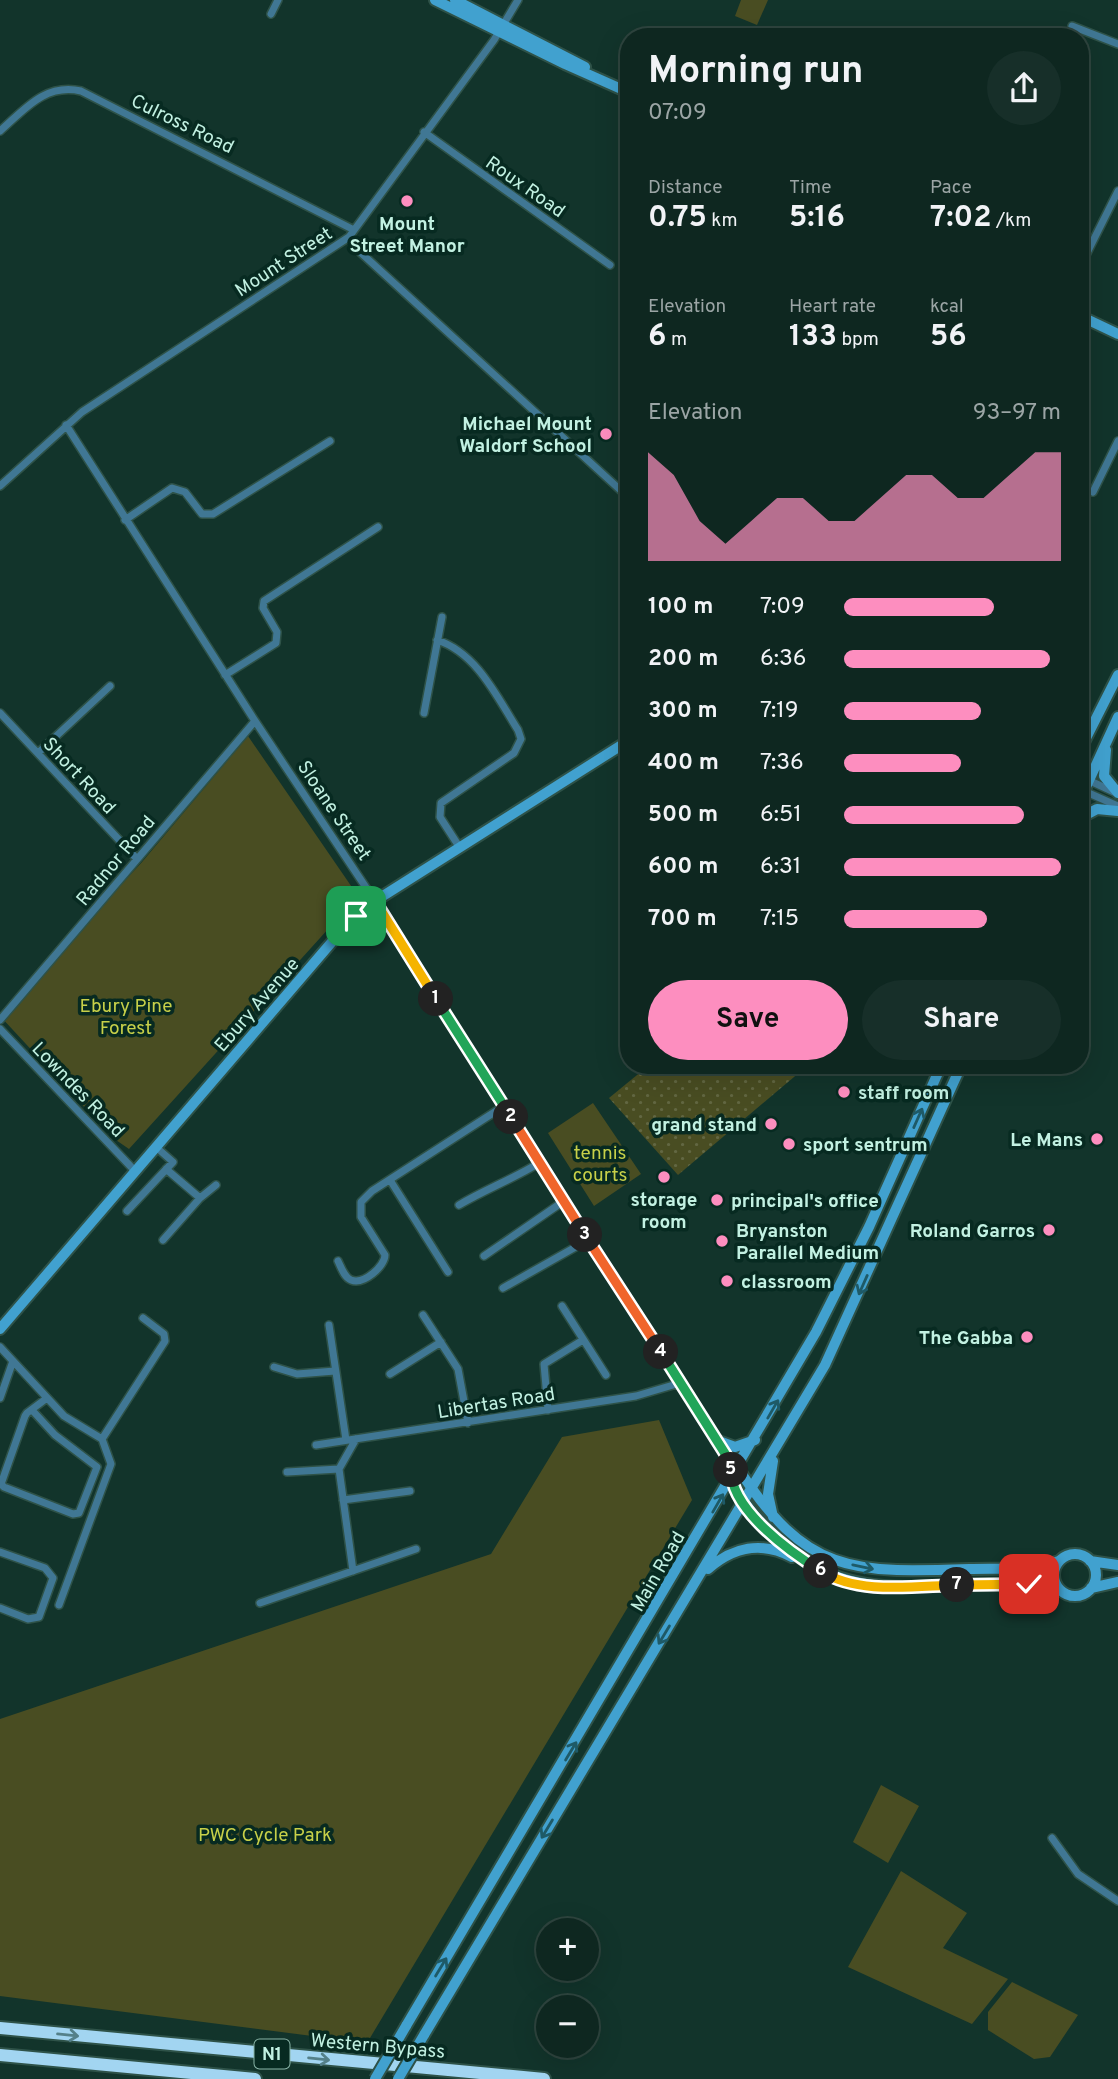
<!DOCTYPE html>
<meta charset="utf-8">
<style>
:root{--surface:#0e2720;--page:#172f29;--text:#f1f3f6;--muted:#9ba5a5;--line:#2e443e;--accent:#fd8ebf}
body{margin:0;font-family:Overpass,sans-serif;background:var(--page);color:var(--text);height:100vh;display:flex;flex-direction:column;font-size:26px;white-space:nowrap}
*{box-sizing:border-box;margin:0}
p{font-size:23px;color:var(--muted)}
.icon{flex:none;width:38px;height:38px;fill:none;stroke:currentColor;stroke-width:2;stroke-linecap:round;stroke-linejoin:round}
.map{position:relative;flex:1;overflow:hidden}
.sheet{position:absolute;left:620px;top:28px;width:469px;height:1046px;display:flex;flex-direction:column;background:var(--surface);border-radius:28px;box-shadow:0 7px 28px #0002,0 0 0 2px var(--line)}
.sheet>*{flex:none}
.controls{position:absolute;left:536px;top:1918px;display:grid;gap:14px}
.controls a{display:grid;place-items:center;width:63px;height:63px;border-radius:50%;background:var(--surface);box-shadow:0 7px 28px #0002,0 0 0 2px var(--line);font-size:35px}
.pin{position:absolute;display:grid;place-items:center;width:60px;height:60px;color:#fff;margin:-30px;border-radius:14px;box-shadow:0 4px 10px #0006}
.km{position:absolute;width:35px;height:35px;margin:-18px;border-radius:50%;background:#222;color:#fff;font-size:19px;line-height:35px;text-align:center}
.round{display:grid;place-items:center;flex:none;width:74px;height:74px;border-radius:37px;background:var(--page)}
.summary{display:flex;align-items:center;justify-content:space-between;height:119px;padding:0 28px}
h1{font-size:38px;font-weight:700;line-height:52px}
.stats{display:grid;grid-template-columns:repeat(3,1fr);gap:10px;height:119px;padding:7px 28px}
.stats div{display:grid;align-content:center}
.stats b{font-size:30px;font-weight:700}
.stats small{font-size:19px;font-weight:400}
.stats p{font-size:19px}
.chart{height:196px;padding:14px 28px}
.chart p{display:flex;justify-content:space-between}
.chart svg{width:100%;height:126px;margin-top:7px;fill:var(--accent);opacity:.7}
.button{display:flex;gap:14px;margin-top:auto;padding:14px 28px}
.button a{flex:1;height:80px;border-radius:42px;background:var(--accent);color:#111;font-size:28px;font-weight:700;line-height:80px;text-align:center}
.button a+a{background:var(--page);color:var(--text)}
ul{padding:0 28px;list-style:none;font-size:23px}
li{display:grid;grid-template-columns:112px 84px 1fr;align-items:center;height:52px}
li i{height:18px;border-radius:9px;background:var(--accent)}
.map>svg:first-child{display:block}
</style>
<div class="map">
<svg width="1118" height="2079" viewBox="0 0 1118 2079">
<defs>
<pattern id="grass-dots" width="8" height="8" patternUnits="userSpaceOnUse" patternTransform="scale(1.75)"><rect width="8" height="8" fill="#494d22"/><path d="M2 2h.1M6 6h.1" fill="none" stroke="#626742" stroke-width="1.8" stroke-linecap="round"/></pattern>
</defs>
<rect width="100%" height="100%" fill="#12342b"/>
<path fill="url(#grass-dots)" d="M648,1066H807L678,1175L609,1098Z"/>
<path fill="#494d22" d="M741,0H768L757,25L735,16Z
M248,736L358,896L129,1149L113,1138L0,1016L142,862Z
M593,1103L641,1174L594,1206L548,1133Z
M659,1420L692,1500L367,2043L0,1996V1719L491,1554L562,1437Z
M881,1785L919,1806L888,1863L853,1842Z
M901,1871L967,1913L943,1948L1008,1979L972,2024L848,1967Z
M1012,1982L1078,2015L1050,2057L1034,2059L988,2030V2012Z"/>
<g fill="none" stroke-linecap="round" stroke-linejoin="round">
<defs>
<path id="street" d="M271,14L278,0
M1072,26L1118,44
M0,131C25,109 45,83 81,91L354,230
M424,132L610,265
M349,237L360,252L628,497
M1080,267L1118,191
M66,425L255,721L375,901L700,1418L738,1468
M0,486L82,412L349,237L494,40L518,0
M1093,492L1118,441
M125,520L172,488L185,492L202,514H213L330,441
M437,640C477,653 497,697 518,730L521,739L514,753L441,803L440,817L460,848
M225,675L276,643L277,632L263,608L264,601L378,527
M0,713L137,859
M424,713L442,617
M38,753L110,686
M1088,780L1114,792
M1084,791L1118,806
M0,1020L255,721
M0,1029L135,1171
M166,1169L200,1198
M390,1180L448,1272
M459,1205C486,1189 513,1179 539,1163
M127,1211L173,1162L156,1147
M163,1240L200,1198L216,1185
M484,1256L564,1201
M338,1261C341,1267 344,1277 351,1280C364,1285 385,1266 385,1255L361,1217V1202L372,1191L504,1106
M503,1288L588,1240
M562,1306L606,1375
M423,1315L458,1369L468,1423
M329,1325L346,1440
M0,1347L64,1416L102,1439
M274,1367L297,1374L335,1371
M390,1374L441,1342
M0,1398L13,1361
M32,1410L55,1435L97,1467L79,1513L73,1514L4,1487L1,1484L25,1416L27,1413L47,1398
M548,1410L544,1364L583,1340
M102,1439L165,1341L164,1334L143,1318
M316,1445L636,1396L680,1383
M287,1472L339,1469
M343,1500L410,1491
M0,1552L45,1568L53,1578L39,1617L28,1619L0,1608
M353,1571L339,1469L356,1439
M260,1603L416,1549
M59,1605L111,1464L102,1439
M1052,1838L1078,1874L1118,1901"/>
<path id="secondary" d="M435,0L565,64L628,92
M455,0L585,67
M1080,316L1118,334
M1080,750L1118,675
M1106,750L1104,776L1118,793
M1080,800L1118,717
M1080,818L1097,809L1118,811
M0,1329L349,922L375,901L628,741
M716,1440L735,1447L755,1440
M773,1461L768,1494L773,1517
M738,1468C806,1574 851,1573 969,1569C998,1568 1032,1571 1059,1561
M731,1478C743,1504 758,1521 779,1541C864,1621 961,1567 1060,1590
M1054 1575a21 21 0 1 1 42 0a21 21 0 1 1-42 0Z
M1090,1561L1118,1565
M708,1569C733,1547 762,1541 792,1557
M1091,1588L1118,1582
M406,2026L816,1332L869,1227L941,1066
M424,2035L825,1365L961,1066"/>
<path id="highway" d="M0,2028L544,2079
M0,2055L255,2079"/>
</defs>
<use href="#street" stroke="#2e5248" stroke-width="10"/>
<use href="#secondary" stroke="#2e5248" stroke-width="14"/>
<use href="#highway" stroke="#2e5248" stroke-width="16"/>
<use href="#street" stroke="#407794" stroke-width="7"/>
<use href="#secondary" stroke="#41a1cf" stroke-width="10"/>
<use href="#highway" stroke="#a2d5f1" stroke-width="12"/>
<defs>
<path id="secondary-bridge" d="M375,2079L406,2026
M398,2079L424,2035"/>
</defs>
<use href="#secondary-bridge" stroke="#2e5248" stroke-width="14" stroke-linecap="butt"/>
<use href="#secondary-bridge" stroke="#41a1cf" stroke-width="10"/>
</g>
<defs><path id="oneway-shaft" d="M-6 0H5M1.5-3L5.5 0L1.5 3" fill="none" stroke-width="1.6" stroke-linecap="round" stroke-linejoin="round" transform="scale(1.75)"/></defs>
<g stroke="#1e5a67">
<use href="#oneway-shaft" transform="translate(918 1118) rotate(-66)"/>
<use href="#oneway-shaft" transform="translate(863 1285) rotate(114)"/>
<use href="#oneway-shaft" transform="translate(773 1409) rotate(-60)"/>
<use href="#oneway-shaft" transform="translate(718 1503) rotate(-60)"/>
<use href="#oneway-shaft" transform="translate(863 1567) rotate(12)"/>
<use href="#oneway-shaft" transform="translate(664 1635) rotate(121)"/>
<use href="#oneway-shaft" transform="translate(571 1751) rotate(-59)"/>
<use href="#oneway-shaft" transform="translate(547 1829) rotate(121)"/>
<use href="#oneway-shaft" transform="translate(441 1967) rotate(-59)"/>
</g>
<g stroke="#548089">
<use href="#oneway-shaft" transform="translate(68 2035) rotate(6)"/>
<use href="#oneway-shaft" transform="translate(319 2059) rotate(6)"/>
</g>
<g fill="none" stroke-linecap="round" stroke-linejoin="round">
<defs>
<path id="split-1" d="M356,916L375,901L436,999"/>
<path id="split-2" d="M436,999L511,1117"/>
<path id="split-3" d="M511,1117L585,1235"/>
<path id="split-4" d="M585,1235L661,1352"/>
<path id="split-5" d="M661,1352L731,1463V1470"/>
<path id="split-6" d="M731,1470C731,1510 790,1552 821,1571"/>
<path id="split-7" d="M821,1571C858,1595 915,1586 957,1585"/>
<path id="split-8" d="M957,1585L1029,1584"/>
</defs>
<use href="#split-1" stroke="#fff" stroke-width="14"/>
<use href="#split-2" stroke="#fff" stroke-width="14"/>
<use href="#split-3" stroke="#fff" stroke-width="14"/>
<use href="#split-4" stroke="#fff" stroke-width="14"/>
<use href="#split-5" stroke="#fff" stroke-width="14"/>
<use href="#split-6" stroke="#fff" stroke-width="14"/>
<use href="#split-7" stroke="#fff" stroke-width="14"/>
<use href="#split-8" stroke="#fff" stroke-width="14"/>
<use href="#split-1" stroke="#f5b400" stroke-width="9"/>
<use href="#split-2" stroke="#22a559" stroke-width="9"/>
<use href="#split-3" stroke="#f0652b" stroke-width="9"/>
<use href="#split-4" stroke="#f0652b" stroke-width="9"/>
<use href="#split-5" stroke="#22a559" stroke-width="9"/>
<use href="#split-6" stroke="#22a559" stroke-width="9"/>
<use href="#split-7" stroke="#f5b400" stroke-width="9"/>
<use href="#split-8" stroke="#f5b400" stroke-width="9"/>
</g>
<g fill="#fd8ebf" stroke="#072a21" stroke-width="2.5">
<circle cx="407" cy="201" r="7"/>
<circle cx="606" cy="434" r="7"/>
<circle cx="844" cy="1092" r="7"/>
<circle cx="771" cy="1124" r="7"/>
<circle cx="1097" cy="1139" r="7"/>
<circle cx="789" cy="1144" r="7"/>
<circle cx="664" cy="1177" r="7"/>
<circle cx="717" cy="1200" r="7"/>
<circle cx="1049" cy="1230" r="7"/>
<circle cx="722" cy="1241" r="7"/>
<circle cx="727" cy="1281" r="7"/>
<circle cx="1027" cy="1337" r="7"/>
</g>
<g text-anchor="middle" stroke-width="7" stroke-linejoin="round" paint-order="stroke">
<rect fill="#072a21" stroke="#8ab5a8" stroke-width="2" x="254.5" y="2039.5" width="35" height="29" rx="5"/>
<g font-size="18" font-weight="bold" fill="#c2f1e2">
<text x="272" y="2060">N1</text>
</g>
<g font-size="19" fill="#c2f1e2" stroke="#072a21">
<text transform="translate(183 123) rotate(26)" y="7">Culross Road</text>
<text transform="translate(526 186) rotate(35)" y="7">Roux Road</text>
<text transform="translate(283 261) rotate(-33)" y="7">Mount Street</text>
<text transform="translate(80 775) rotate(47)" y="7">Short Road</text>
<text transform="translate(335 810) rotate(56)" y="7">Sloane Street</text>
<text transform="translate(115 860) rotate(-50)" y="7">Radnor Road</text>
<text transform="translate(256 1004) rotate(-49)" y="7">Ebury Avenue</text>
<text transform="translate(79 1089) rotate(46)" y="7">Lowndes Road</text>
<text transform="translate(496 1402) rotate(-9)" y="7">Libertas Road</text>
<text transform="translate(657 1571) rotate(-60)" y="7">Main Road</text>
<text transform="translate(378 2045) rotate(5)" y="7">Western Bypass</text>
</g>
<g font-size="19" font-weight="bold" fill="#c2f1e2" stroke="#072a21" text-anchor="end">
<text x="407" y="230" text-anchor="middle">Mount<tspan x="407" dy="22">Street Manor</tspan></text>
<text x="592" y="430">Michael Mount<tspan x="592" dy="22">Waldorf School</tspan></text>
<text x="858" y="1099" text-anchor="start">staff room</text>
<text x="757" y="1131">grand stand</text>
<text x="1083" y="1146">Le Mans</text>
<text x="803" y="1151" text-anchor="start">sport sentrum</text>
<text x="664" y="1206" text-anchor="middle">storage<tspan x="664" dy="22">room</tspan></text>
<text x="731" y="1207" text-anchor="start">principal's office</text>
<text x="736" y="1237" text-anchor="start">Bryanston<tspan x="736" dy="22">Parallel Medium</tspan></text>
<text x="1035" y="1237">Roland Garros</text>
<text x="741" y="1288" text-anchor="start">classroom</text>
<text x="1013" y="1344">The Gabba</text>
</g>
<g font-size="19" fill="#c7d049" stroke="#072a21">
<text x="126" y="1012">Ebury Pine<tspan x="126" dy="22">Forest</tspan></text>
<text x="600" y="1159">tennis<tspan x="600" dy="22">courts</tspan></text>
<text x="265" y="1841">PWC Cycle Park</text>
</g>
</g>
</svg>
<div class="controls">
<a>+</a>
<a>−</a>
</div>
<div class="pin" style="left:356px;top:916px;background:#1e9e55"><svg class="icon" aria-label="arrive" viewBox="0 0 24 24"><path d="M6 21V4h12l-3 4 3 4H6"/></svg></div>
<div class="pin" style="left:1029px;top:1584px;background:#d93025"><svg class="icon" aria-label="check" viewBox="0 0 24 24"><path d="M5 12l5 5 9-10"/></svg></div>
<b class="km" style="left:436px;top:999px">1</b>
<b class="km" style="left:511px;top:1117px">2</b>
<b class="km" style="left:585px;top:1235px">3</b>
<b class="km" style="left:661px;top:1352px">4</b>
<b class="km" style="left:731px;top:1470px">5</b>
<b class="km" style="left:821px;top:1571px">6</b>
<b class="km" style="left:957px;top:1585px">7</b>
<section class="sheet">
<div class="summary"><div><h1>Morning run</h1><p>07:09</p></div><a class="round"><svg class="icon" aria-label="share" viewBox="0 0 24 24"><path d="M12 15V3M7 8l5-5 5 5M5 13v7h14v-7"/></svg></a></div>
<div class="stats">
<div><p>Distance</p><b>0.75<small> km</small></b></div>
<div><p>Time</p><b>5:16</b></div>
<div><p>Pace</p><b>7:02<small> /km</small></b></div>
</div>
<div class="stats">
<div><p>Elevation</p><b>6<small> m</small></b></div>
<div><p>Heart rate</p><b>133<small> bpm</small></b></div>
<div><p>kcal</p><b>56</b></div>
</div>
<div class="chart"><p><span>Elevation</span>93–97 m</p>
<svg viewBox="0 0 160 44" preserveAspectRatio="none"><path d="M0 44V6L10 14L20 30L30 38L40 30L50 22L60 22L70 30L80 30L90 22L100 14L110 14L120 22L130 22L140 14L150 6L160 6V44z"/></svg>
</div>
<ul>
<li><b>100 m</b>7:09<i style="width:69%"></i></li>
<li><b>200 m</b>6:36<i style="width:95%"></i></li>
<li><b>300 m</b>7:19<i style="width:63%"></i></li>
<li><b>400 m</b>7:36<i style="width:54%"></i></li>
<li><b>500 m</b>6:51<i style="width:83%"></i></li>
<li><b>600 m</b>6:31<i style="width:100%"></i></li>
<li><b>700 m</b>7:15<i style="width:66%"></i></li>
</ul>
<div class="button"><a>Save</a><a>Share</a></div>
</section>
</div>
